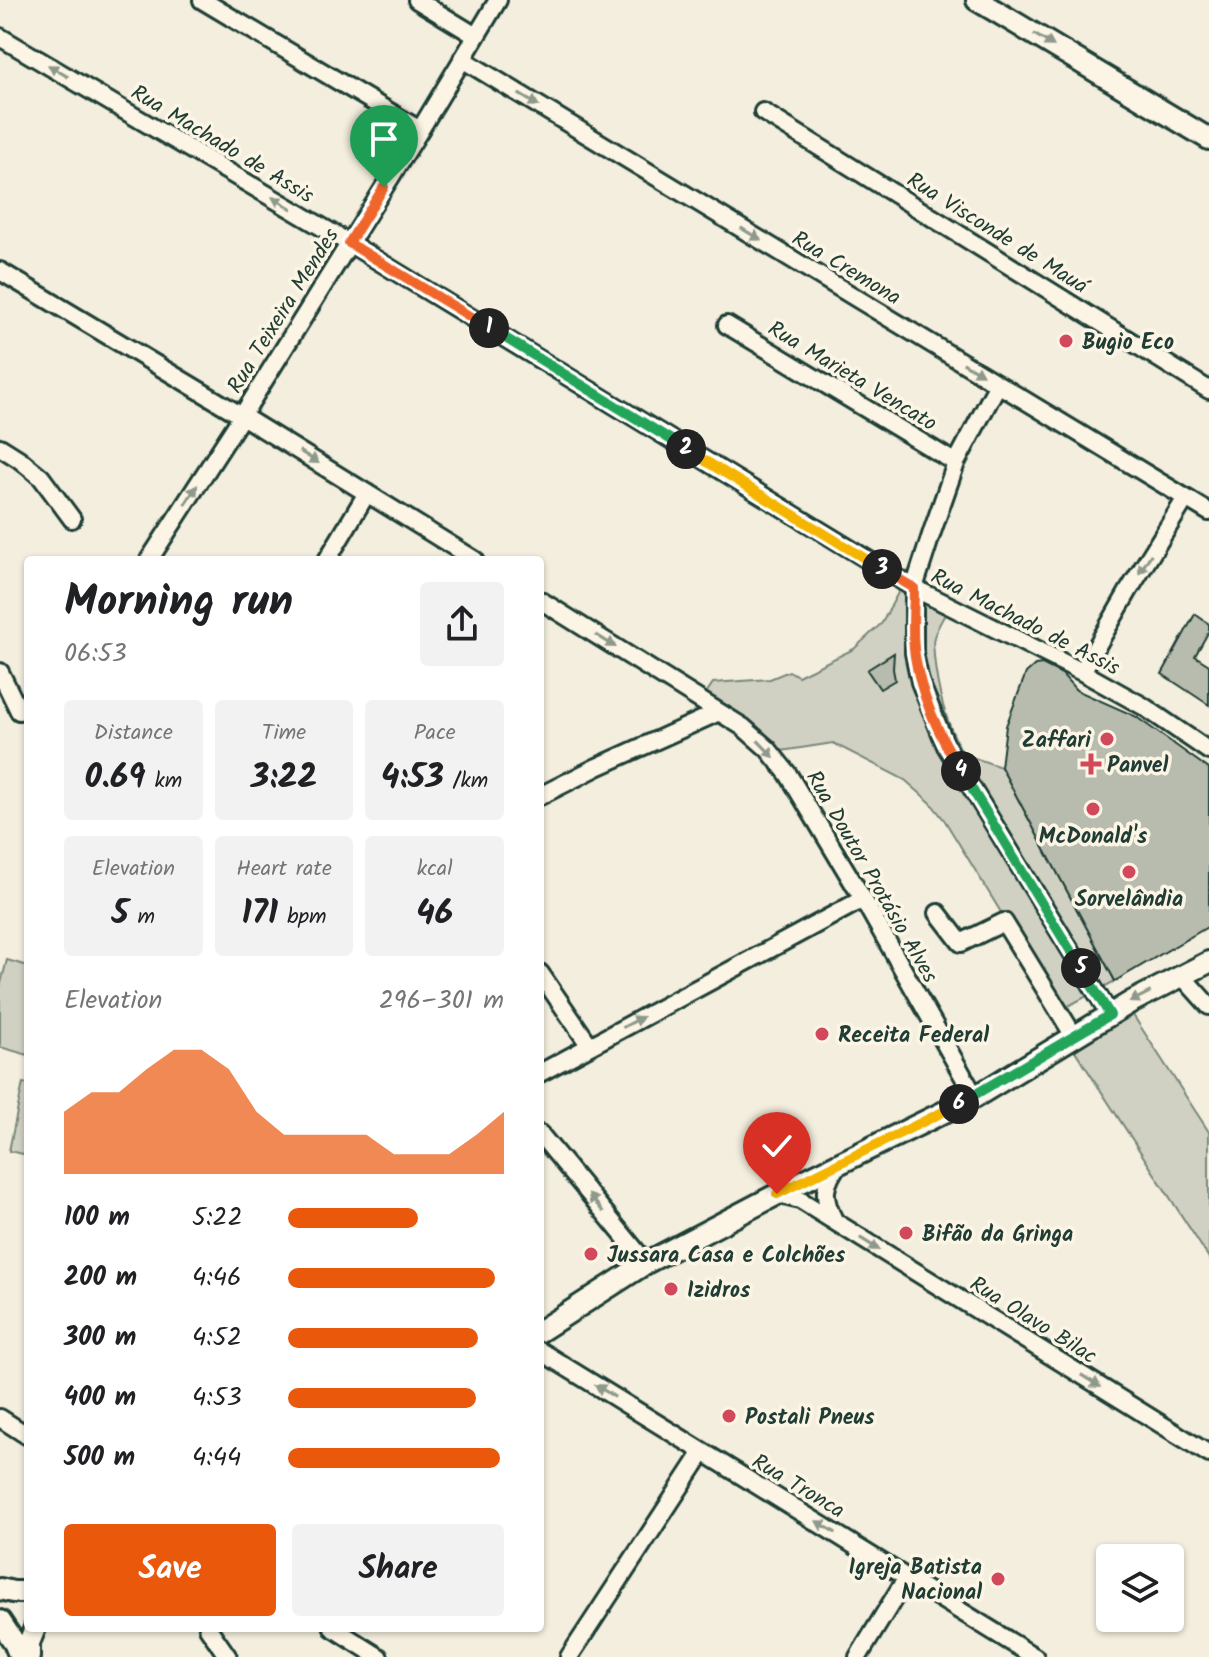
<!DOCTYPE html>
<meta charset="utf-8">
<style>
:root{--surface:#fff;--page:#f2f2f2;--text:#202124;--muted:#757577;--accent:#ea580c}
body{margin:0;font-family:Kalam,sans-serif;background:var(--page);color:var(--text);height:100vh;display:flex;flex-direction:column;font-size:30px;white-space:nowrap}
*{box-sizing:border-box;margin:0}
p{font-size:26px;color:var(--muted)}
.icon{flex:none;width:44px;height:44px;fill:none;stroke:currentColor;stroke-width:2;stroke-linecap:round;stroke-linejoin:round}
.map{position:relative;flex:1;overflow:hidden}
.side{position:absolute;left:24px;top:556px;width:520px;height:1076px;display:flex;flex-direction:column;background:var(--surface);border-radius:8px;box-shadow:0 2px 6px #0004}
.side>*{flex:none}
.controls{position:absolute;left:1096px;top:1544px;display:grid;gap:16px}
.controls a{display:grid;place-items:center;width:88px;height:88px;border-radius:8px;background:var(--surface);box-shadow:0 2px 6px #0004;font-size:40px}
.pin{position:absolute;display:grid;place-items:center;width:68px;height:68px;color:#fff;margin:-82px -34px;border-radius:50% 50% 50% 0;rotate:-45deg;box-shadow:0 0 8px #0007}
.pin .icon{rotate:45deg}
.km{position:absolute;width:40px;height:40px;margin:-20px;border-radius:50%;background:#222;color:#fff;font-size:22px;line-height:40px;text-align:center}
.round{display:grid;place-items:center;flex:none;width:84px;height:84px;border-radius:8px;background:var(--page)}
.head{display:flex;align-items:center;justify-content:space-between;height:136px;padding:0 40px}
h1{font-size:44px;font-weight:700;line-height:60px}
.metrics{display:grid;grid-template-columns:repeat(3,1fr);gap:12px;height:136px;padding:8px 40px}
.metrics div{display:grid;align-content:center;border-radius:8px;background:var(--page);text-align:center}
.metrics b{font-size:34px;font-weight:700}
.metrics small{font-size:22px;font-weight:400}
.metrics p{font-size:22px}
.chart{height:224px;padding:16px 40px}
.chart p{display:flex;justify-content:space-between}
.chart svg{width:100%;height:144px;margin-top:8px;fill:var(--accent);opacity:.7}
.cta{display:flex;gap:16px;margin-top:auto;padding:16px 40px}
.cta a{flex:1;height:92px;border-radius:8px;background:var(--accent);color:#fff;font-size:32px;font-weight:700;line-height:92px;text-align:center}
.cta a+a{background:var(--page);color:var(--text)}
ul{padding:0 40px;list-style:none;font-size:26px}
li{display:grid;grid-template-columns:128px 96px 1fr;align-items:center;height:60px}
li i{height:20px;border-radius:10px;background:var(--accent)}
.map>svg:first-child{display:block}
</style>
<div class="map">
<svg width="1209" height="1657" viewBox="0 0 1209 1657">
<rect width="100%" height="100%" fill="#f3eede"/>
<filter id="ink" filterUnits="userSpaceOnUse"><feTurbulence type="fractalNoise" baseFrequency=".0125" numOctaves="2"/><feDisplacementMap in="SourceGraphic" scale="16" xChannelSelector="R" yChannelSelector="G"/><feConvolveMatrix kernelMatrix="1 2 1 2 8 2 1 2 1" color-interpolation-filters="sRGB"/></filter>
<g filter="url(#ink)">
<path fill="#d0d1c2" stroke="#78877b" stroke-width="2" d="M902,585L948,608C944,617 937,627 934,637C932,643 934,649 934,656C937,690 946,723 963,754L1001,767L1115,981L1061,1010L945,821L930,802L905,780L833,743L775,752L702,699L713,683L770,679L789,671L798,676L854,649L882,623Z
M7,960L28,966V1055L0,1047V987Z
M1131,1012L1209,1132V1258L1072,1046Z
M23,1083L28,1084V1155L9,1151Z"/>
<path fill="#b8bcae" stroke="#1f3d34" stroke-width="2" d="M1195,614L1209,624V631L1195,656L1209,665V705L1162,674Z
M894,653L893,669L895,680L880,689L867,670Z
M1042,664L1062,674L1076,690L1135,716L1209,769V926L1115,981L1001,767L1006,726L1026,673L1035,665Z"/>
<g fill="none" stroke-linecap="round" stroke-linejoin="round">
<defs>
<path id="minor" d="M202,0L420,130
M417,0L476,36
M0,37L349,243L914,588L1082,672L1143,706L1209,751
M462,59L1209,512
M763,112L1209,390
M0,271L242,416L475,560
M727,325L956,463
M998,384L956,463L932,532L914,588V653L920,682L946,746L1110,1015
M0,447L19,459L41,477L72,519
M149,560L242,416L420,130L498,0
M327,560L367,493
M540,600L743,727L768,749L788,774L863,899L975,1097
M0,672L19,711
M1082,672L1129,590L1186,498
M540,796L597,767L719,712
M938,913L961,943L1004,922L1074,1036
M540,973L590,1046
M1182,976L1209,1006
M540,1073L863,899
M540,1134L646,1263
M777,1194L800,1200L1209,1454
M834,1220C822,1197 823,1185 839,1163
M540,1351L1035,1657
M0,1418L28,1436
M208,1628L228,1657
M333,1628L379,1657
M569,1657L703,1452
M858,1657L907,1577"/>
<path id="major" d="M977,0L1209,139
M540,1331L646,1263L791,1187L975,1097L1131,1002L1209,962
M0,1589L13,1592H28
M0,1621L14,1642L20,1657
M29,1657V1643L35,1628"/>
</defs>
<use href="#minor" stroke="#1f3d34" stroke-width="22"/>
<use href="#major" stroke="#1f3d34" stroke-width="26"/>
<use href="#minor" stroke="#fcf5e5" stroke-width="16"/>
<use href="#major" stroke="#fcf5e5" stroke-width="20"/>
</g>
<defs><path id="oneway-solid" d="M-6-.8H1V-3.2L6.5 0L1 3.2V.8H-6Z" transform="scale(2)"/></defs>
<g fill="#8e998c">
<use href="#oneway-solid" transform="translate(1044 40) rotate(31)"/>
<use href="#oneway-solid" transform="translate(58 71) rotate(-149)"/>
<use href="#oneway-solid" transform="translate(529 100) rotate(31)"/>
<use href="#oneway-solid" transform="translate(282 203) rotate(-149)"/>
<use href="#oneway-solid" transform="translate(751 234) rotate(31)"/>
<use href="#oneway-solid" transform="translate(973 369) rotate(31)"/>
<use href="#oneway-solid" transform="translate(309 457) rotate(32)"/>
<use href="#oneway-solid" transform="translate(191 495) rotate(-57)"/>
<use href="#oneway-solid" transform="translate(1145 564) rotate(122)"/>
<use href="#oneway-solid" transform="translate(606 641) rotate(32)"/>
<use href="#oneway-solid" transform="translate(766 749) rotate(46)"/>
<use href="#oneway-solid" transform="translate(1140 997) rotate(153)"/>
<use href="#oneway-solid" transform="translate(633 1022) rotate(-28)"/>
<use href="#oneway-solid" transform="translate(596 1203) rotate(-129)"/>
<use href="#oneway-solid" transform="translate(870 1244) rotate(32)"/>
<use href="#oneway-solid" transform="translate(1091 1381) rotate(32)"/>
<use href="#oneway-solid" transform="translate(605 1391) rotate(-148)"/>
<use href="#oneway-solid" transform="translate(826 1527) rotate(-149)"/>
</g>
</g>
<g fill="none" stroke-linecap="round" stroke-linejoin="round" filter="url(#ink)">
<defs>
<path id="split-1" d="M384,187L349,243L489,328"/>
<path id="split-2" d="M489,328L686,449"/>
<path id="split-3" d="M686,449L882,569"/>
<path id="split-4" d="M882,569L914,588C914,611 911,634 915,656C921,697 940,737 961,771"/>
<path id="split-5" d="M961,771L1081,968"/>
<path id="split-6" d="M959,1104L1110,1015L1081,968"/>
<path id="split-7" d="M777,1194L959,1104"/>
</defs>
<use href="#split-1" stroke="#fff" stroke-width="16"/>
<use href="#split-2" stroke="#fff" stroke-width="16"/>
<use href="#split-3" stroke="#fff" stroke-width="16"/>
<use href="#split-4" stroke="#fff" stroke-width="16"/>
<use href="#split-5" stroke="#fff" stroke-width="16"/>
<use href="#split-6" stroke="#fff" stroke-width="16"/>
<use href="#split-7" stroke="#fff" stroke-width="16"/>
<use href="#split-1" stroke="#f0652b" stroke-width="10"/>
<use href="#split-2" stroke="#22a559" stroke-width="10"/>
<use href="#split-3" stroke="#f5b400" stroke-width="10"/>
<use href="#split-4" stroke="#f0652b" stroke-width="10"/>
<use href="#split-5" stroke="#22a559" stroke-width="10"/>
<use href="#split-6" stroke="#22a559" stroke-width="10"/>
<use href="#split-7" stroke="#f5b400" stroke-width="10"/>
</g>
<g fill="#d1495b" stroke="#fcf5e5" stroke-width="3">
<circle cx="1066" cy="341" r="8"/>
<circle cx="1107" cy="739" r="8"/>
<path d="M1087 752h8v8h8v8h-8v8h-8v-8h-8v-8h8z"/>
<circle cx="1093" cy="809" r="8"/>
<circle cx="1129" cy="872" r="8"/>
<circle cx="822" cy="1034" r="8"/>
<circle cx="906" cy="1233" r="8"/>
<circle cx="591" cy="1254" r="8"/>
<circle cx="671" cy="1289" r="8"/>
<circle cx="729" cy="1416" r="8"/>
<circle cx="998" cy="1579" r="8"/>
</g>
<g text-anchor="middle" stroke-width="7" stroke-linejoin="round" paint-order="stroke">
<g font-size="22" fill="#1f3d34" stroke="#fcf5e5">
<text transform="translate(223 143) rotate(31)" y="8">Rua Machado de Assis</text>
<text transform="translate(998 232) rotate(32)" y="8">Rua Visconde de Mauá</text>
<text transform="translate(847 267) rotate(31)" y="8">Rua Cremona</text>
<text transform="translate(282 310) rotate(-58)" y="8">Rua Teixeira Mendes</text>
<text transform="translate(853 375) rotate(31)" y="8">Rua Marieta Vencato</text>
<text transform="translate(1026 621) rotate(27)" y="8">Rua Machado de Assis</text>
<text transform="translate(873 876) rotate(60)" y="8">Rua Doutor Protásio Alves</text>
<text transform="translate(1034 1319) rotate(32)" y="8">Rua Olavo Bilac</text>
<text transform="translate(799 1485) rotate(31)" y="8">Rua Tronca</text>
</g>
<g font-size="22" font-weight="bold" fill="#1f3d34" stroke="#fcf5e5" text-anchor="start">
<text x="1082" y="349">Bugio Eco</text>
<text x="1091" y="747" text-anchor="end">Zaffari</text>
<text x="1107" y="772">Panvel</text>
<text x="1093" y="843" text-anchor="middle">McDonald's</text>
<text x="1129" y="906" text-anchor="middle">Sorvelândia</text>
<text x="838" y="1042">Receita Federal</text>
<text x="922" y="1241">Bifão da Gringa</text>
<text x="607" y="1262">Jussara Casa e Colchões</text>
<text x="687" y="1297">Izidros</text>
<text x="745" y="1424">Postali Pneus</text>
<text x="982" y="1574" text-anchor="end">Igreja Batista<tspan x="982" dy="25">Nacional</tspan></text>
</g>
</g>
</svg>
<div class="controls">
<a><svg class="icon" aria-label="layers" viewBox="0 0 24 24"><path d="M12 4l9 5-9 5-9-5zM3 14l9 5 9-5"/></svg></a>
</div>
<div class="pin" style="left:384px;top:187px;background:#1e9e55"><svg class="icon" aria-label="arrive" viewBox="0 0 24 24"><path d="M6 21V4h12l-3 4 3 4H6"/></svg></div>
<div class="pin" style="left:777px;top:1194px;background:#d93025"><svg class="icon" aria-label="check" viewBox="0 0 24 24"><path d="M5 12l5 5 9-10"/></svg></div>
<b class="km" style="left:489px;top:328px">1</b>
<b class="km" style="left:686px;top:449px">2</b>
<b class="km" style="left:882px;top:569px">3</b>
<b class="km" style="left:961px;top:771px">4</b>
<b class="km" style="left:1081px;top:968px">5</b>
<b class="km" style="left:959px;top:1104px">6</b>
<section class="side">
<div class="head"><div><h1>Morning run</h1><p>06:53</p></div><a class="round"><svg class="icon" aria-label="share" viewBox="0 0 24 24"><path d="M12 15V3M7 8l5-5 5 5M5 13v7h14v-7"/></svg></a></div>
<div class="metrics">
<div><p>Distance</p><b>0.69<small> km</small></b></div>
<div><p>Time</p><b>3:22</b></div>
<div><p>Pace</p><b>4:53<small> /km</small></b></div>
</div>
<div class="metrics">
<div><p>Elevation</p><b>5<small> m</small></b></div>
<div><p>Heart rate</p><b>171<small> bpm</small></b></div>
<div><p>kcal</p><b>46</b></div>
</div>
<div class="chart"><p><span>Elevation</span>296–301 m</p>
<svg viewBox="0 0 160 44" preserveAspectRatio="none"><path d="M0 44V25L10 19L20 19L30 12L40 6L50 6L60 12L70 25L80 32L90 32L100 32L110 32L120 38L130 38L140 38L150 32L160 25V44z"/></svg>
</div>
<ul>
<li><b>100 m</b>5:22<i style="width:60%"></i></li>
<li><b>200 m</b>4:46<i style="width:96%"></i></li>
<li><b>300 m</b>4:52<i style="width:88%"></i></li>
<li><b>400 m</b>4:53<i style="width:87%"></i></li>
<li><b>500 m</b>4:44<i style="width:98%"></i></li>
</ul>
<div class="cta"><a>Save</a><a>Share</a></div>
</section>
</div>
